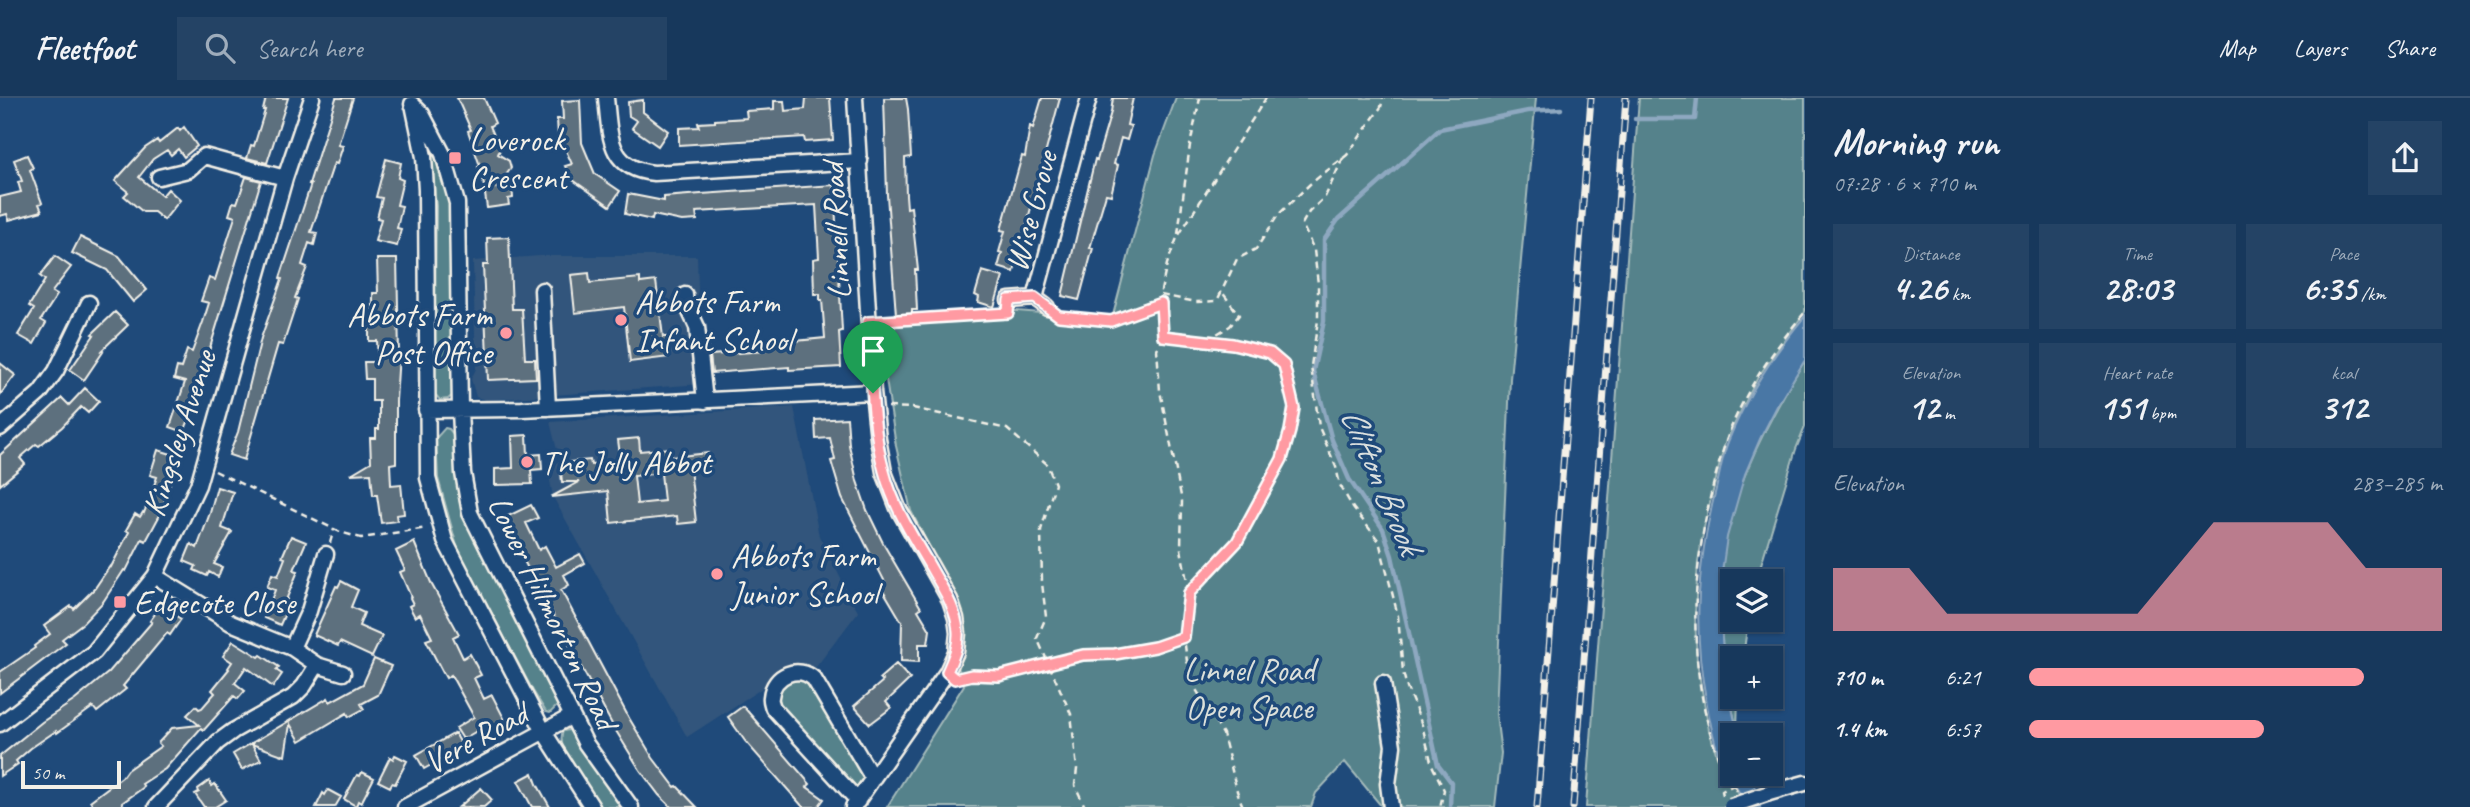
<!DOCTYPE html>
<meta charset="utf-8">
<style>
:root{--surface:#17385c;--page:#244365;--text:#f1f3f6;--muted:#9eacbb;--line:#365272;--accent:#ff9aa2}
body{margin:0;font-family:Caveat,sans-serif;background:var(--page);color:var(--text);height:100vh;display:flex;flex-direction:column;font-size:26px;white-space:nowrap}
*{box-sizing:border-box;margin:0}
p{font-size:23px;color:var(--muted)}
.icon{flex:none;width:38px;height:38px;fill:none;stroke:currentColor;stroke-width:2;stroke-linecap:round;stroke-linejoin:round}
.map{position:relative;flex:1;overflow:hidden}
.details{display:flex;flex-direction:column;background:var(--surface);width:665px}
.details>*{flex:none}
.buttons{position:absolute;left:1720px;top:471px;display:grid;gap:14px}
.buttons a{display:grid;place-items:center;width:63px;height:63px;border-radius:0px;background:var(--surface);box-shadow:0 2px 5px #0004,0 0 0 2px var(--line);font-size:35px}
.scale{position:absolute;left:21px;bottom:18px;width:100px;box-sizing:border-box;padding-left:7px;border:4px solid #f4f1e8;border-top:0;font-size:19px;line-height:24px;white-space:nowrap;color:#f4f1e8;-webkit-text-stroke:5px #1f4a7a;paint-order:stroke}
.pin{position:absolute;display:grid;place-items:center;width:60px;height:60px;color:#fff;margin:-72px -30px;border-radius:50% 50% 50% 0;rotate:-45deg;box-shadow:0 0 7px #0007}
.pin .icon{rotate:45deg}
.round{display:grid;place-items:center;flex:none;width:74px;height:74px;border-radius:0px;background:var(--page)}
.summary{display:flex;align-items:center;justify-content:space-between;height:119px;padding:0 28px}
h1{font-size:38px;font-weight:800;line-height:52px}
.metrics{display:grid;grid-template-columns:repeat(3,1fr);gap:10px;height:119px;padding:7px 28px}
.metrics div{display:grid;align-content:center;border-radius:0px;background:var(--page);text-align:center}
.metrics b{font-size:35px;font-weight:800}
.metrics small{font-size:19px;font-weight:400}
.metrics p{font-size:19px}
.chart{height:196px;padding:14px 28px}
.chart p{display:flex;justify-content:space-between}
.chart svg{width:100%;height:126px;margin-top:7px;fill:var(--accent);opacity:.7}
ul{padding:0 28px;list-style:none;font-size:23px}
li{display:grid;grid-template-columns:112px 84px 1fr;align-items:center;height:52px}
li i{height:18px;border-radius:9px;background:var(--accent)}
header{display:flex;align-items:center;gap:42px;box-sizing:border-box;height:98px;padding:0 35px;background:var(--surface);border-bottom:2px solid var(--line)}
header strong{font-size:33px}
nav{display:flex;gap:38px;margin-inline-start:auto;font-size:24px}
.search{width:490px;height:63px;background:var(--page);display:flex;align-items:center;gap:18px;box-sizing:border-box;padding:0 24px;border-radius:0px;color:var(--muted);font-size:26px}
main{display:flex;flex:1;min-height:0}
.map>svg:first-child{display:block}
</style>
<header>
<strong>Fleetfoot</strong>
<div class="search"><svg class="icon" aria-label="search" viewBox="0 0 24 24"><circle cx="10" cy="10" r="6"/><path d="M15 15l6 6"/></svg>Search here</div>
<nav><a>Map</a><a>Layers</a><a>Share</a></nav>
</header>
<main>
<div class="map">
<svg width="1805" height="709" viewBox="0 0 1805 709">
<rect width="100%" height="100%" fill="#1f4a7a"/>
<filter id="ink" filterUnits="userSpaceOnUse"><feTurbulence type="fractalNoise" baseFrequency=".0143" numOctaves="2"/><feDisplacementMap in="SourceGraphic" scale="14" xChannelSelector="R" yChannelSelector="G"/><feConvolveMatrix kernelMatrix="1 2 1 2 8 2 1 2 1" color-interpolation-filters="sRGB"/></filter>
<g filter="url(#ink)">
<path fill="#32557b" d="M540,158H697L701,286L486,302L476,299L471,281L476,271L473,163Z
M794,309L819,438L858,514L816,569L801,566L790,567L778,571L764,589L687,639L553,399L547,366L560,364L550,324Z"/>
<path fill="#54828b" stroke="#a4baba" stroke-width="2" d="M1176,0H1536L1510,281L1496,616L1501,655L1495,709H1382L1345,664L1316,695L1311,709H887L964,587L957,566L965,541L962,513L911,413L896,348L884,268L897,221L1006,212L1112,221L1155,57Z
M1639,0H1805V214L1758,279L1725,345L1705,425L1698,464L1695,517L1697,564L1709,632L1717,658L1726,678L1736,689L1744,709H1586Z
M421,24L443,77L451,117L454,296L448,301L440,302L434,295L436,108L431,61Z
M1805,262V329L1796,351L1756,483H1732V522H1748L1743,560H1732V598L1738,599L1737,632C1726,585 1719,538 1720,490C1722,408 1763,330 1805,262Z
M445,330L449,331L454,337L459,402L467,426L560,605L550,615L546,614L533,593L458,452L438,380L436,340Z
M791,578L806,580L866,676L864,683L858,688H853L777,608V594Z
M569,632L622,709H602C589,692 554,653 563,633Z"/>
<path fill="#4a77a5" stroke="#8ea8c0" stroke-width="2" d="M1805,218V262L1777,308L1760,341L1745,376L1727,439L1720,488L1722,540L1725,578L1738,637H1732V676H1751L1760,709H1747C1739,691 1726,676 1719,658C1713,639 1709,620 1706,601C1692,529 1698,461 1716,391C1720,375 1722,359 1728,344C1746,299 1774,255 1805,218Z"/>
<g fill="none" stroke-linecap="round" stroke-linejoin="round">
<path stroke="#8ea8c0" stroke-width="4.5" d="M1635,21H1695L1697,0
M1450,709L1451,684L1438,667L1392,458L1383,431L1349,381L1332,342L1313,273L1324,223V142L1338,122L1440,31L1528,13L1561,11"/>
</g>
<path fill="#5d6f7e" stroke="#f4f1e8" stroke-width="2" fill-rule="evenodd" d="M266,0H288L267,65L247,60L251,47L254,48L265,12H263Z
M336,0H353L338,47L343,48L337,66L334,65L311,134L317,135L314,147L309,145L302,167L307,169L295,200L298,201L283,247L278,246L244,362L229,357L238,334L261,240L282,181L280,180L311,86H309Z
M457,0H484L495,25L490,28L496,42L502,47L498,56L509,63L511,70L497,90L512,88L513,100L508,101L509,107L487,110L483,82L478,69L480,68L468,33L471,32Z
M806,0H830L833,42L805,44L804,39L679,47V30L699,29L698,25L715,24V22L747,20L746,13L774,11V3H784L785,13L805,11Z
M884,0H906L908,11L911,59L905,60L906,97L907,110L911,109L918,172H915L917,212H912V216L896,217L887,97Z
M1042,0H1060L1014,174L998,169L1002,155L999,154L1005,133L1001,132L1022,58L1025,59L1030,28L1033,30Z
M1113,0H1133L1127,27L1131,28L1127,42L1121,40L1114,66L1118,67L1111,97L1106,96L1090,150H1093L1079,202L1062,198L1095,61L1097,62L1111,14Z
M580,2L582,45L595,76L620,93L610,108L573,82L565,68L572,66L560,39H558L557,21H563L562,3Z
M643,2V14L668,33L658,48L632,30L637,23L629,18L628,4Z
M184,29L197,48L184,59L178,51L171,57L167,52L153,61L139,79L162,98L168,91L180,102L164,122L154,114H143L124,98L128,94L115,83L145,50L157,42L159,45L178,30L180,33Z
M27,57L33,70L30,72L42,105L39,106L42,113L9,122L7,116L0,118V99L21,94L18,84L22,83L14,62Z
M386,61L401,65L398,80L403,82L397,107L402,108L397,130L401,131L397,148L375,143L381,121L377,120L382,100L376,99Z
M246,79L261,83L202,276L198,299L184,334L170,329L185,284L174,281L177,269L181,270L187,252L192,254L203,224L209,205L201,203L209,180L215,182L235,119L229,117L233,104L237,105Z
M834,87L842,233L839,234L841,269L789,272V269L712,275L710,257L765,253V246L825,240L822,202H820V196H814L813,161L819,160L816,107L696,114L697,122L682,123L653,117L652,122L625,116L628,96L664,103V99L701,96Z
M80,139L119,158L147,192L133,204L107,172L72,155Z
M509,139L512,211H522L525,261H535L536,280L488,282L483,167H488L487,140Z
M55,158L71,169L52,194L57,197L41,222L46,225L34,246L18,237L34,211L29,208L45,182L40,178Z
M377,161H397L399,256L396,303V365L390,366L391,387L401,386L404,416L396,417L397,423L381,425L377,397H373L371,375L351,376L371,364L370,340H376V331H379V303H372V281H365L364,264H378L377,243H369V212H373V195H378Z
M982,173L1003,179L994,209L978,204L979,199L975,197Z
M589,175L590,185L640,180V185L656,183L663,239H668L670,259L630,264L624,209L575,215L571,177Z
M115,214L128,227L101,253L103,254L84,282L70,272L94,237L92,236Z
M0,265L15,277L0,297Z
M85,290L99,303L88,315L81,309L62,329L39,348L36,346L20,360L25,366L0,387V357L62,300L69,307Z
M847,320L849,347L857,383L867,412L884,447L921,510L918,512L930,532L928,546H919V564L901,563L902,524L880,487L885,484L842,400L831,363L835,362L830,340L816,341L815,322Z
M527,337L528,357L541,356L542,371L531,372L532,386L495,387V371L513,370L512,338Z
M639,340L640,353L670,350L671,359L708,355L709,369L690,371L696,424L678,426L677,418L611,425L608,393L551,399L579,384H562L560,365L590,362L591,367L621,364L618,342ZM661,375L664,403L637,406L634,378Z
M158,352L178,358L162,413L146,443L142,441L126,473L124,472L103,504L83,525L62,541L66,545L0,595V574L35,550L34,548L50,536L44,528L71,508L74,511L95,490L110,468L111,469L129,434L126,432L135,416L140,419L143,414L144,415L157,379L150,377Z
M217,389L233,394L222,430L232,434L214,466L222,469L218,479L209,474L207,478L194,472L196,468L184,463L191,446L197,450L210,415Z
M531,407L538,420L526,425L539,452L545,448L556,469L580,456L585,465L564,477L569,487L561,492L629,620L653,660L675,689L677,688L697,709H671L659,697L640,672L613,628L517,450L504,420Z
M291,438L306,444L294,472L298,473L286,502L290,504L280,527L264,520L275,492L267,489L272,476L278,478L285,460L282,459Z
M414,444L432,487L459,536L453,539L463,560L470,556L481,577L474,580L484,601L492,597L507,626L495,632L493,628L483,633L482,630L463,641L456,630L474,619L451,577L446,580L442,573L426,542L432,540L420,516L415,519L409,508L413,506L410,500L411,499L400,474L405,472L396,453Z
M341,483L358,492L351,509L364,515L359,528L382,538L372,559L340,544L338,548L314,537L336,488L338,489Z
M165,502L177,511L173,516L181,521L170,537L167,535L123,588L126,591L97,614L93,609L57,635L56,633L31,650L16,663L18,666L0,678V658L42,624L75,602L109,574L152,524L150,523Z
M233,543L259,559L261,557L279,569L276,572L282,576L273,589L246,569L235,585L245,593L238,601L234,598L204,632L201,630L165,671L142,686L144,689L122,705L125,709H94L90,703L122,679L127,672L161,648L158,645L172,630L199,627L187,617L196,608L199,611L202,610L215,595L212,592L229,571L228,570L232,564L223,558Z
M374,561L391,568L378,597L361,606L364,611L349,619L347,615L300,643L290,626L285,658L252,646L261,662L242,672L233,656L328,600L330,604L363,586Z
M896,566L910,581L886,604L891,610L870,626L854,608L883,583L880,580Z
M743,608L810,686L807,689L824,701L818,709H803L745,643L728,619Z
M455,635L463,649L424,671L416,657Z
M395,657L407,663L395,686L392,685L390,689L378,683L390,659L393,661Z
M362,674L374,680L361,705L358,703L356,708L344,701L357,677L360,678Z
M533,675L537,686L550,709H532L518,683Z
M209,683L212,688L215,686L226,702L215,709H204L195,696L199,694L198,691Z
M481,690L492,702L484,709H459Z
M328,692L341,699L335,709H316L323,695L325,697Z"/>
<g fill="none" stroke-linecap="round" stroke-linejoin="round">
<defs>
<path id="minor" d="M606,0C610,37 608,71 654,75L860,63
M412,6L422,16L443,56L457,105L460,312L463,375L470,415L586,646L631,709
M414,11L424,59L426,92L428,380L445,443L544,634L592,709
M159,79L188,72L204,58L285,80
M542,192L548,310
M685,197L686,205L697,229L705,303
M1035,200L1089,0
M1009,202L1035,200L1047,209
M426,312L522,311L873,294
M0,330L40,295L56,273L89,205
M155,478L231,525L292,550L317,567L343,575
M292,550L309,513L326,456
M1383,585L1393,648L1388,686L1391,709
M0,626L94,554L155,478L198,387L285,80L312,0
M1769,695L1805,685
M858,703L773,610C772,606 770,602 771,599C773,576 799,567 814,581L873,681
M156,709L218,644L233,633L293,599L304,588L317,567
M405,709L572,618
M853,709L947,574L956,554L958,535L956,520L950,502L898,410L884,374L878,341L873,294L855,0"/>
</defs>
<use href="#minor" stroke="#f4f1e8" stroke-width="19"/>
<path stroke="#f4f1e8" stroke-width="2.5" stroke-dasharray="7 5" stroke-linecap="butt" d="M1343,60L1325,99L1309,114L1302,126L1314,152L1318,186V222L1311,268L1319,329L1336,369L1340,387L1353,410L1379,443L1398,518L1403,574L1407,590L1422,627L1432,667L1444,692L1440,709
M1178,136L1190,47L1200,0
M1161,197L1196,204L1217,203L1237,161L1256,151L1278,117L1310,86L1347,57L1381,9L1383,0
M1059,217L1111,223L1160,205
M882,223L1005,215
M1163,238L1157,251L1160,293L1182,403L1181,451L1189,494
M1207,242L1230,228L1239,217L1222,194
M888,309L913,310L1007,331L1047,366L1055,386L1041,432L1042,485L1046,519L1037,540L1071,616L1077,671L1075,687L1085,709
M215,373L340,434L361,440L427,430
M330,445L334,431
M958,580L972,577L999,578L1083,557L1115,556L1155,549L1184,539
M1737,693C1731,680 1721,670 1717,656C1682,556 1693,445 1725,346C1741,298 1773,252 1805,214
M1723,697L1722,693L1734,687
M1243,709L1237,693L1223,636L1189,580L1184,539L1189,494L1237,444L1281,361L1290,333L1294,310L1291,291L1284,267L1270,255L1233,245L1163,238L1160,197L1167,166L1177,140L1266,0"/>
<use href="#minor" stroke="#1f4a7a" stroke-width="14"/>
<defs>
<path id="rail" d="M1537,709L1591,0
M1573,709L1626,0"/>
</defs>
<use href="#rail" stroke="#f4f1e8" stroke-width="7"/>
<use href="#rail" stroke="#1f4a7a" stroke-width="4.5" stroke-dasharray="13" stroke-linecap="butt"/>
<defs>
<path id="minor-bridge" d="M1731,708L1769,695"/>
</defs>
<use href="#minor-bridge" stroke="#f4f1e8" stroke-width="19" stroke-linecap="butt"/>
<use href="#minor-bridge" stroke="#1f4a7a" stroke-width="14"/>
</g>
</g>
<g fill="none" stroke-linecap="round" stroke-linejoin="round" filter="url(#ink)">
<defs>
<path id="route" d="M1035,200L1059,218L1111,223L1161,205L1163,238L1233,246L1270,255L1284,267L1294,310L1290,333L1282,361L1237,444L1189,495L1184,539L1155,549L1115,556L1083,557L999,578L972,577L955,581L947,574C953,560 959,548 958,533C956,509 942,490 931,470C913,439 893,408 884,373C871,326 872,272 868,224L1008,215L1009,202Z"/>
</defs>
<use href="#route" stroke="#fff" stroke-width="14"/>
<use href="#route" stroke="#ff9aa2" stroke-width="9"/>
</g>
<g fill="#ff9aa2" stroke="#1f4a7a" stroke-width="2.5">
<rect x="448" y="53" width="14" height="14" rx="3.5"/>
<circle cx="621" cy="222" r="7"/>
<circle cx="506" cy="235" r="7"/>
<circle cx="527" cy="364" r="7"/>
<circle cx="717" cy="476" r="7"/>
<rect x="113" y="497" width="14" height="14" rx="3.5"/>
</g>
<g text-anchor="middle" stroke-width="7" stroke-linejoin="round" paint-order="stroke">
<g font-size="33" fill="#f4f1e8" stroke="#1f4a7a" text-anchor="start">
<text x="469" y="53">Loverock<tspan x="469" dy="38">Crescent</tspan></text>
<text x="635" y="215">Abbots Farm<tspan x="635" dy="38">Infant School</tspan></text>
<text x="492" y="228" text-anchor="end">Abbots Farm<tspan x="492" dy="38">Post Office</tspan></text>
<text x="541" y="376">The Jolly Abbot</text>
<text x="731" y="469">Abbots Farm<tspan x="731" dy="38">Junior School</tspan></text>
<text x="134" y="516">Edgecote Close</text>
</g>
<g font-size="33" fill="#f4f1e8" stroke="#1f4a7a">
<text transform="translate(1030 113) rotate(-75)" y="12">Wise Grove</text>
<text transform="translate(835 133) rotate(-93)" y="12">Linnell Road</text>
<text transform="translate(178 335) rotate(-72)" y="12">Kingsley Avenue</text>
<text transform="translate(554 514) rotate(64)" y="12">Lower Hillmorton Road</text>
<text transform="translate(475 639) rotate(-29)" y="12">Vere Road</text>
</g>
<g font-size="33" fill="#dce0da" stroke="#1f4a7a">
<text x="1249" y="583">Linnel Road<tspan x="1249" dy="38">Open Space</tspan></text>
</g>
<g font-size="35" font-style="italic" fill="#dadfde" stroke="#1f4a7a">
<text transform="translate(1382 382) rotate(67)" y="12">Clifton Brook</text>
</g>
</g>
</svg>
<div class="buttons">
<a><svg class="icon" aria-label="layers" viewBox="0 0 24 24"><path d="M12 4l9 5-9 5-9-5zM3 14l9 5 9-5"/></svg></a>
<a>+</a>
<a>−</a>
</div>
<div class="scale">50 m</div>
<div class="pin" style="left:873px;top:295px;background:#1e9e55"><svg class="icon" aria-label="arrive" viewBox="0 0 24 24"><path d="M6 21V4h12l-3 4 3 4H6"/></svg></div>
</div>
<section class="details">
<div class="summary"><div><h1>Morning run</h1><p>07:28 · 6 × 710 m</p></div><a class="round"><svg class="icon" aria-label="share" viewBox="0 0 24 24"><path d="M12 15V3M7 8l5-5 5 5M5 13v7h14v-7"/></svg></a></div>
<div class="metrics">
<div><p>Distance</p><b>4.26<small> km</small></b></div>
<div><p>Time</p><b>28:03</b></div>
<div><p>Pace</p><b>6:35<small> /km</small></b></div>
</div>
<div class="metrics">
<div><p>Elevation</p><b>12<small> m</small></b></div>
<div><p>Heart rate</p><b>151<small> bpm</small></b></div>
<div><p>kcal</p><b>312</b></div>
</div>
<div class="chart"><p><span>Elevation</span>283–285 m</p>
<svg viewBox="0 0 160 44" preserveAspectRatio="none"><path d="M0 44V22L10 22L20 22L30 38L40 38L50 38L60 38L70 38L80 38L90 22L100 6L110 6L120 6L130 6L140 22L150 22L160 22V44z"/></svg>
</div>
<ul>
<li><b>710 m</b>6:21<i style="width:81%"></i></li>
<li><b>1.4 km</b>6:57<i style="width:57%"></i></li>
</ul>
</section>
</main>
